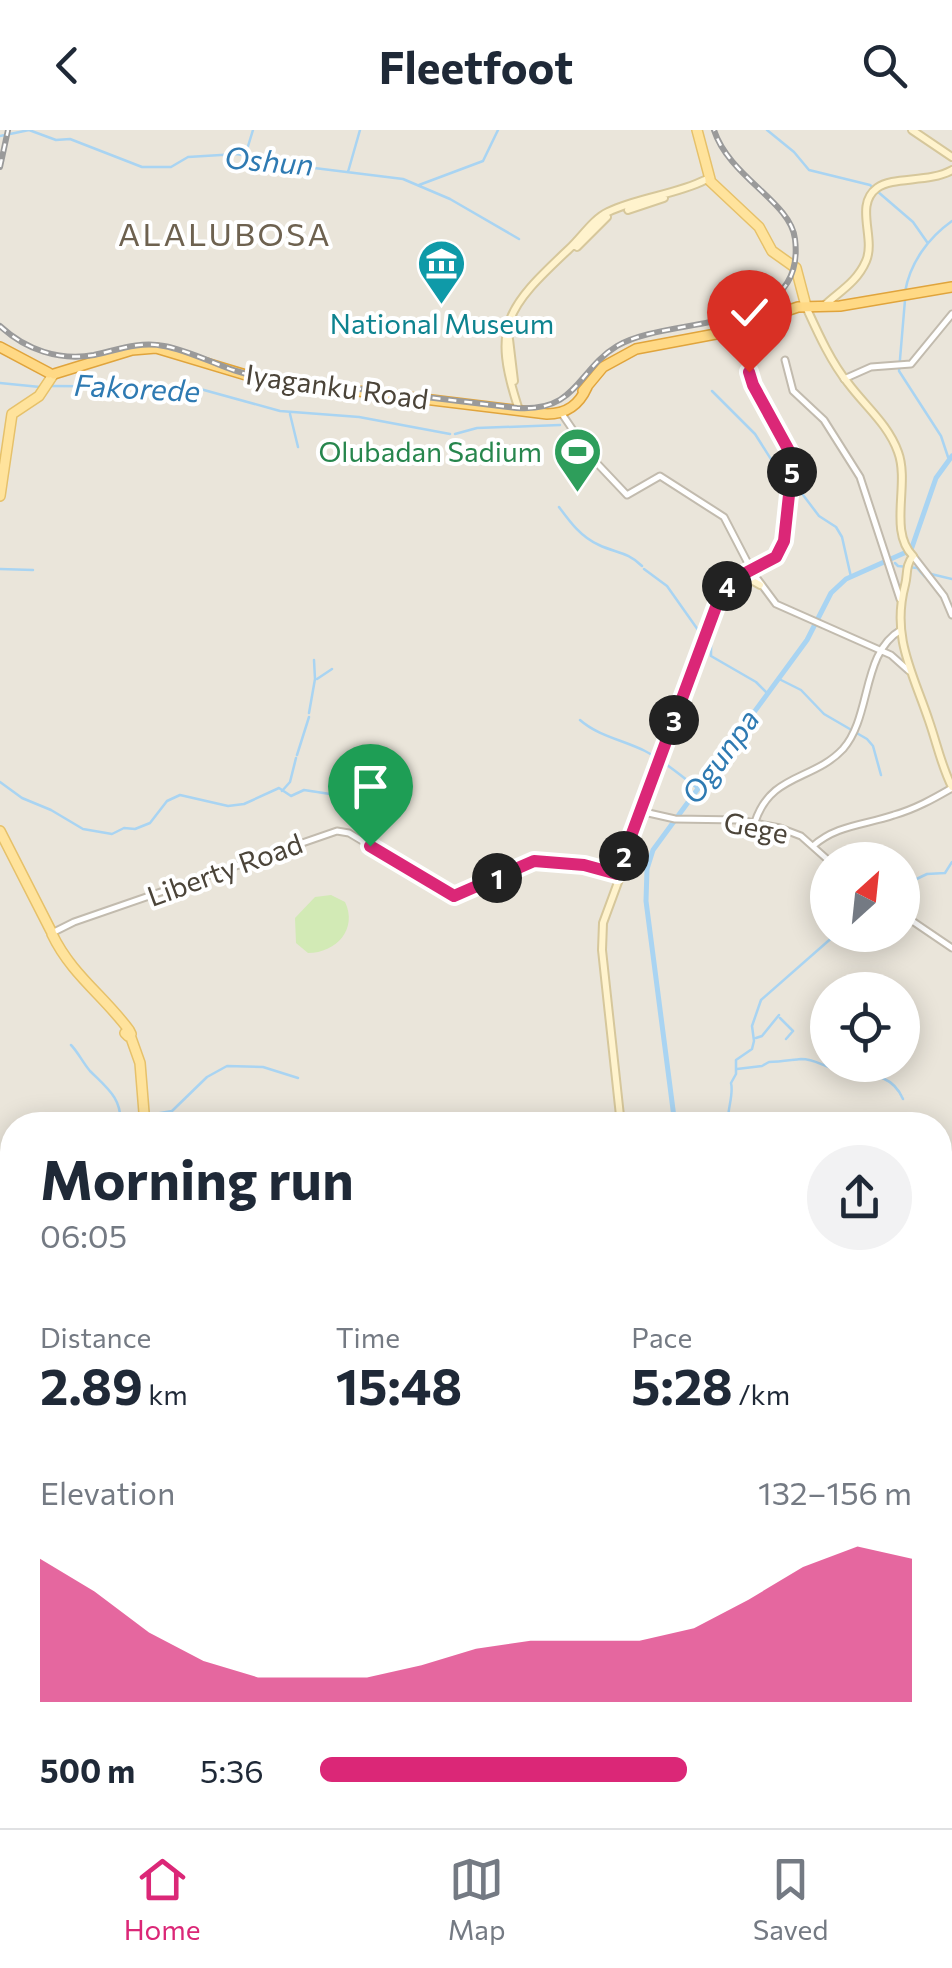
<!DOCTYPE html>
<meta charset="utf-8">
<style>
:root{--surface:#fff;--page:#f2f2f3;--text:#1f2937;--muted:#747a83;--line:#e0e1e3;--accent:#db2777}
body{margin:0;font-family:Commissioner,sans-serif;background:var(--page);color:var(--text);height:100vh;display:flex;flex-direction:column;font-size:38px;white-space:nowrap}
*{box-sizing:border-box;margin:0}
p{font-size:32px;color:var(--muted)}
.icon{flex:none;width:55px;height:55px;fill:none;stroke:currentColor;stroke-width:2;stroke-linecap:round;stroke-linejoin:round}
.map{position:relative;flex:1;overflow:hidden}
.drawer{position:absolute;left:0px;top:982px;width:952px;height:718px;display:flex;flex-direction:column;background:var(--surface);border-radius:40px 40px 0 0;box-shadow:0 5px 25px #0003}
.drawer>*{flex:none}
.needle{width:65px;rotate:27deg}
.buttons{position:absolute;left:810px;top:712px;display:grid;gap:20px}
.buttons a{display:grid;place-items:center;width:110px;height:110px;border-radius:50%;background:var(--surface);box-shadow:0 5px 25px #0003;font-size:50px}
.pin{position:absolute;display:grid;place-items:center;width:85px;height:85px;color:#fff;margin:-102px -42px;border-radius:50% 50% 50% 0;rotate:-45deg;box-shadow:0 0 10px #0007}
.pin .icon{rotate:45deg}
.km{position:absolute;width:50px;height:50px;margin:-25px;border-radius:50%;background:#222;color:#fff;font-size:28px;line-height:50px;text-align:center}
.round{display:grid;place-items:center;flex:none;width:105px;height:105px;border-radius:52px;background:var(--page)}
.overview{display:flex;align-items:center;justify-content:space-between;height:170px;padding:0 40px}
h1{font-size:55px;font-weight:700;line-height:75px}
.figures{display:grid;grid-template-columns:repeat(3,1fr);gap:15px;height:170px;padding:10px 40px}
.figures div{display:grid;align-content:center}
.figures b{font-size:50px;font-weight:700}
.figures small{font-size:28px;font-weight:400}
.figures p{font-size:28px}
.chart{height:280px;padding:20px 40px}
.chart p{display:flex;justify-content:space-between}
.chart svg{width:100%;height:180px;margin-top:10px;fill:var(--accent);opacity:.7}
ul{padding:0 40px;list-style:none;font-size:32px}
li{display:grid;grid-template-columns:160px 120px 1fr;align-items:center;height:75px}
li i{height:25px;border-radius:12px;background:var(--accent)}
header{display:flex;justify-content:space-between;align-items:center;height:130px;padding:0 40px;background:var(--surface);font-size:45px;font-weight:700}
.tabs{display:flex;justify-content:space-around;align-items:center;height:140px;border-top:2px solid var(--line);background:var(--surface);font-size:28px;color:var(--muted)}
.tabs a{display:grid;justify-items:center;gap:5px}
.tabs .selected{color:var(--accent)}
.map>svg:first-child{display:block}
</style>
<header><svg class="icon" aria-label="back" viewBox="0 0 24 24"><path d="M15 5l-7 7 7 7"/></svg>Fleetfoot<svg class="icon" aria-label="search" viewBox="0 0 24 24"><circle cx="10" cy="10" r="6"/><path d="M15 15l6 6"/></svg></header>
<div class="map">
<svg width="952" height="1698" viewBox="0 0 952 1698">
<rect width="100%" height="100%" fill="#f6f3ec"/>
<path fill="#eae5da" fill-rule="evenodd" d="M0,0H952V1698H0ZM828,730H902V805H828ZM828,860H902V935H828ZM12,995H940V1688H12Z"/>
<path fill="#d2eab5" d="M331,765L345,772C358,799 336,823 308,823L296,813L295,788L315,767Z"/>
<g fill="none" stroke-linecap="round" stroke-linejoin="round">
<path stroke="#a9d4f2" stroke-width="2.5" d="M767,0L794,22L809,40L870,55L913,92L927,112
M10,4L29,0L56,10L70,9L142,37H171L188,27L237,24L282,34L403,49L450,69L519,109
M0,6L5,5
M245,26L253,0
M348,42L360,0
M419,55L483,31L498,0
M905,162C910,133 928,108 952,91
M905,170L899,241L941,306L948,327
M0,253L40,257
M48,256L193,257L280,281L359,287L450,304
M712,261L755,304L781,345L797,357L819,386L836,397L842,407L851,447
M290,284L298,317
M455,304L477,298L560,295
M559,377C570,392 581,407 599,415C616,423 628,422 642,436
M895,433L898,436L917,438L925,447L931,444L952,449
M0,439L33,440
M644,439L667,456L703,507
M711,514V526L756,552L767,563
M317,549L332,539
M781,550L801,560L824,584L867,609L873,616L881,645
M309,583L315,549L314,530
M580,590C598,606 623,610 645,621C664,631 679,644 697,658
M297,625L309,587
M0,652L22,668L51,680L83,699L112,704L124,698L135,699L150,693L167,671L180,665L228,676L244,674L279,658L291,666L304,660L330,664
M282,661L290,652L296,628
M902,756L927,744L945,743L952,732
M780,888L793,901L786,909
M756,908L762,906L779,885
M71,915C78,922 83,933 90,941C107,958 123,969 120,995
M737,939L762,936L769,932C780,932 791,930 801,929C814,929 821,935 832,938C858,946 890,938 903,969
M149,985L172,981L207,947L227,936L263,937L298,948
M130,995L139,991
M710,995L712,989L728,993C727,979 734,965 731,953L736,944V930L752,919L754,911L752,896L761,870L835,805
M0,1179L1,1151L12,1144
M0,1236H12
M0,1403L1,1404
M940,1428L952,1433
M394,1688L407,1698
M927,1698L952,1695"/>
<path stroke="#a9d4f2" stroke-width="5" d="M675,995L646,771L647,739L653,720L807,510L831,463L846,449L911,420L936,348L952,326
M494,1698L502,1688"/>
<path stroke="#a9d4f2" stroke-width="6" d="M940,1175L952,1171"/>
<defs>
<path id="tertiary" d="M785,230L793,261L824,290L860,347L900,469
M844,249L871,237L911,234L952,184
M560,281L592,328L627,365L660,346L724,387L753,443L776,474L891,525L909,541
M913,426L944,466L952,485
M644,682L675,689L739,690L780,698L801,706L828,730
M755,692C771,643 813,651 843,619C872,586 861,523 901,500
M813,716C836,695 865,695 894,685C915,679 933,669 952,658
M902,784L952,818
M52,803L74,792L337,701L349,703L454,766C479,763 502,743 526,734C553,723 593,736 620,745"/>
<path id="secondary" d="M912,0L952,27
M628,80L664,68
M577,117L607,87
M825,175C840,161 857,152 866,131C876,108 854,75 877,58C893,46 929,53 952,40
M807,179C818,203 831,232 848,253C865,276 888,294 898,322C910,354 888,401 913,426C905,436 908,444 905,455C891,507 913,543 929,591C937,614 941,635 952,657
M509,209L514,251
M519,280C491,196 506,178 569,119C582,107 593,89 608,82C639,67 675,65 705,50
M746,447L760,455
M621,995L602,820L603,793L723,467L736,451L774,432L783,422L796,335L792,319L753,247L746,194"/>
<path id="primary" d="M697,0L710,49
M710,51L759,97L772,121L796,138L806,176
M0,366L12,284L39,266L53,245
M0,701L51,801
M52,804C71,844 104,866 129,900L125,903L128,906L131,904L129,900
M130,905L140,933L145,995
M0,1636L12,1617"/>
<path id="trunk" d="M0,217L49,243
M54,244L132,220L156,218L259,249L547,284C567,284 579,275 587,257
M583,261L603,237L636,219L721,203L798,177L840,176L952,157
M940,1081L952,1066
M0,1438L12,1437"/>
</defs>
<use href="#tertiary" stroke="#c2bbae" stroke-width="9"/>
<use href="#secondary" stroke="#d6c79b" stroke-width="10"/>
<use href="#primary" stroke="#e6c16a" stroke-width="12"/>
<use href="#trunk" stroke="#e0a43c" stroke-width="12"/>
<use href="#tertiary" stroke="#fff" stroke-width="5"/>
<use href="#secondary" stroke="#fff3cd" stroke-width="6"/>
<use href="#primary" stroke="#ffe39c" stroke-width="9"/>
<use href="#trunk" stroke="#ffd985" stroke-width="9"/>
<defs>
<path id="rail" d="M0,37L8,0
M0,196C26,220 59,231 94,225C117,220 139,211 164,216C197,222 226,242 261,247L517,278C578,282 577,240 617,216C671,184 807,207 795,109C791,72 729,47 714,0"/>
</defs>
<use href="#rail" stroke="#9a9a9a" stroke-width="6"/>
<use href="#rail" stroke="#fff" stroke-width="2.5" stroke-dasharray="8" stroke-linecap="butt"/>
</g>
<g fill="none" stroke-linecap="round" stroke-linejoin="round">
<defs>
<path id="route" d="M370,716L454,766L534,731L584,735L617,744L720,466L734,449L776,427L784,411L793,328L753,255L749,242"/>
</defs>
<use href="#route" stroke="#fff" stroke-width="20"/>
<use href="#route" stroke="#db2777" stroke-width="12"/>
</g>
<defs>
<symbol id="museum-pin" viewBox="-11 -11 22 30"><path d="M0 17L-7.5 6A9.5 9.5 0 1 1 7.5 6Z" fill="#0f9aa8" stroke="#fff"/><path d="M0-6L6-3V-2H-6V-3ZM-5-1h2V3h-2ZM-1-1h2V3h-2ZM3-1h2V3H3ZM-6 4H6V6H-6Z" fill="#fff"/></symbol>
<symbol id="stadium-pin" viewBox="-11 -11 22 30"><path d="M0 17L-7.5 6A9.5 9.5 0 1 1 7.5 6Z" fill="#2e9e5b" stroke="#fff"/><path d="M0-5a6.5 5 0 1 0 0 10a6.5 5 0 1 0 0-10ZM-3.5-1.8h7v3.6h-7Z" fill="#fff"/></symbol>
</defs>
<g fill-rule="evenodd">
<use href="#museum-pin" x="414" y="106" width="55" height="75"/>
<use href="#stadium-pin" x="550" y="294" width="55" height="75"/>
</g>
<g text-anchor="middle" stroke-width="8" stroke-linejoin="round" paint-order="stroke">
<g font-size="28" fill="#0d838f" stroke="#fff">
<text x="442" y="204">National Museum</text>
</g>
<g font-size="28" fill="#4b4439" stroke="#fff">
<text transform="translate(337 257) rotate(8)" y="10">Iyaganku Road</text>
<text transform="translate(756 698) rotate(11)" y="10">Gege</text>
<text transform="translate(225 740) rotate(-20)" y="10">Liberty Road</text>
</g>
<g font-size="28" fill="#27864d" stroke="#fff" text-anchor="end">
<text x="542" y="332">Olubadan Sadium</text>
</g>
<g font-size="30" font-style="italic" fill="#2e7ab2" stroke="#fff">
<text transform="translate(269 32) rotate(5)" y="10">Oshun</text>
<text transform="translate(137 259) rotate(3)" y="10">Fakorede</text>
<text transform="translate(721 627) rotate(-54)" y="10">Ogunpa</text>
</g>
<g font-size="32" letter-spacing="2.5" fill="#6e6250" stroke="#fff">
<text x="225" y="116">ALALUBOSA</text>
</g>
</g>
</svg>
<div class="buttons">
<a><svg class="needle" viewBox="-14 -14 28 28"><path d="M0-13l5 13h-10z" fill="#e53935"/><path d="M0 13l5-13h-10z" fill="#747a83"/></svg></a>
<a><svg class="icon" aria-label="locate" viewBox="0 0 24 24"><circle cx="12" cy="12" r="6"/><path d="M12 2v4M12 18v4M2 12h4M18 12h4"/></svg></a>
</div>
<div class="pin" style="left:370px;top:716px;background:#1e9e55"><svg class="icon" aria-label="arrive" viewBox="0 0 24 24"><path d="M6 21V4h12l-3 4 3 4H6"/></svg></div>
<div class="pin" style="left:749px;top:242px;background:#d93025"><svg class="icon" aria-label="check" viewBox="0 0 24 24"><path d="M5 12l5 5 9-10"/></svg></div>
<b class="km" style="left:497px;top:748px">1</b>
<b class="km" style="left:624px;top:726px">2</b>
<b class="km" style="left:674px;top:590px">3</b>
<b class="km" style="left:727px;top:456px">4</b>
<b class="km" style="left:792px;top:342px">5</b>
<section class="drawer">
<div class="overview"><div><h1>Morning run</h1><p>06:05</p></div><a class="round"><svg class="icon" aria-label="share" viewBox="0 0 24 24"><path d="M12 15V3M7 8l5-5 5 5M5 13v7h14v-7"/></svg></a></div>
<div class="figures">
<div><p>Distance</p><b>2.89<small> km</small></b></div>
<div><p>Time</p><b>15:48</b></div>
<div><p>Pace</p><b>5:28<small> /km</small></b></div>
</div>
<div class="chart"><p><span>Elevation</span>132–156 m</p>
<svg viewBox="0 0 160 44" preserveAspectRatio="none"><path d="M0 44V9L10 17L20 27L30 34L40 38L50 38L60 38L70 35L80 31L90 29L100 29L110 29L120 26L130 19L140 11L150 6L160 9V44z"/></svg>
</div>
<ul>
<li><b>500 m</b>5:36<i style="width:62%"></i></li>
</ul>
</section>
</div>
<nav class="tabs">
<a class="selected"><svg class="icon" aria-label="home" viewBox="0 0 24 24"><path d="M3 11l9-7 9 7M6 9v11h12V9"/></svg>Home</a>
<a><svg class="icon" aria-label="map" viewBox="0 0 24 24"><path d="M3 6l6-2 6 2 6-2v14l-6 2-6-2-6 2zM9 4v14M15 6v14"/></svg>Map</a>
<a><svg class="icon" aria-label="saved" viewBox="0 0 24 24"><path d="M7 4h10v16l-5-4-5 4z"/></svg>Saved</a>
</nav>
